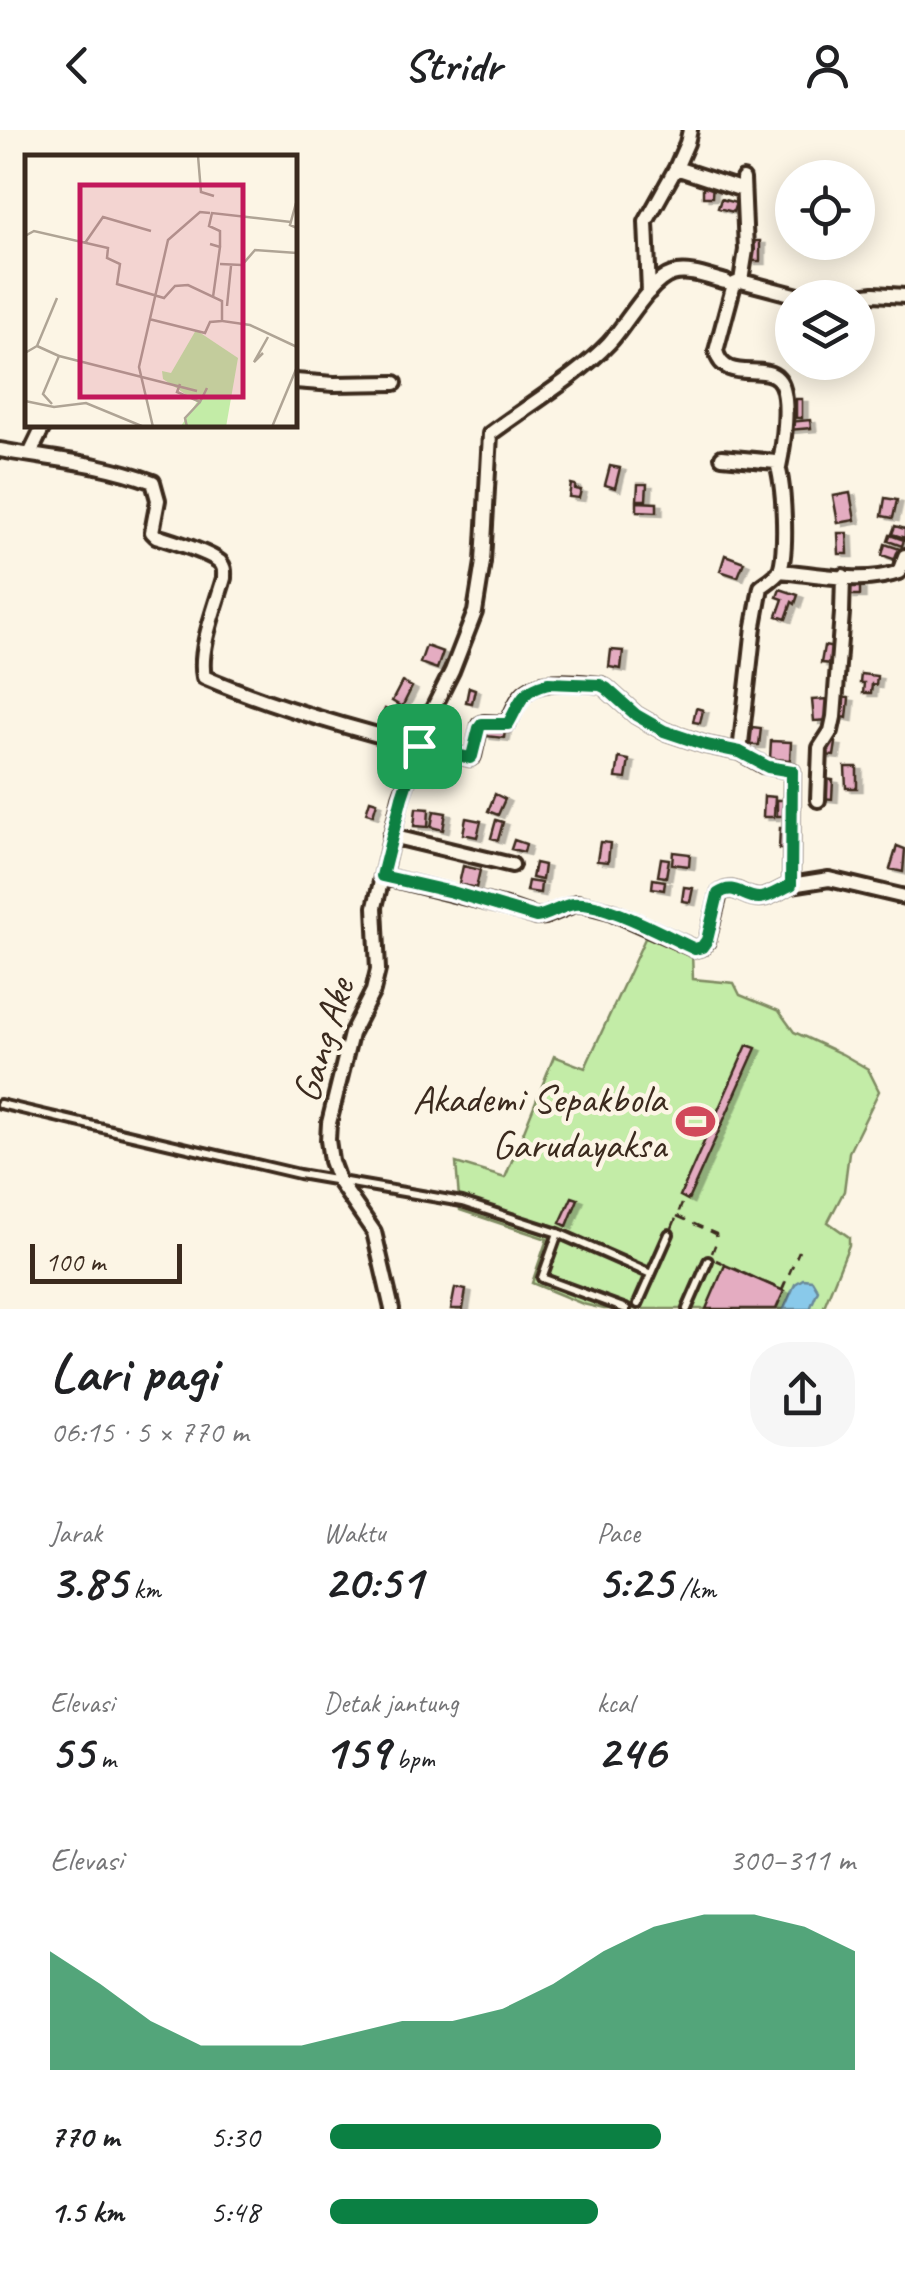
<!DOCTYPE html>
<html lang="id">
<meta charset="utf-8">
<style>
:root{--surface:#fff;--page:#f6f6f6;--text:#202124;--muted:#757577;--accent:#0b8043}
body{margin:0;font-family:Caveat,sans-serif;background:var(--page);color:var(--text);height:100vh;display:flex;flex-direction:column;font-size:38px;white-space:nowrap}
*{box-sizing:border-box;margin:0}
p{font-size:32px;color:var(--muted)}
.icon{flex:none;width:55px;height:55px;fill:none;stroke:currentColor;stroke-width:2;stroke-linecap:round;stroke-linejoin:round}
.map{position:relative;height:1179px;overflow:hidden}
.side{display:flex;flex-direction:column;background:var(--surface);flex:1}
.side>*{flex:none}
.fabs{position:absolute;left:775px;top:30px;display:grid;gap:20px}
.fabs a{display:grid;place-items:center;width:100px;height:100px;border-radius:50%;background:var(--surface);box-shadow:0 5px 25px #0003;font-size:50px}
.scale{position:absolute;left:30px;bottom:25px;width:152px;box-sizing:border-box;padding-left:10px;border:5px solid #3b2a1e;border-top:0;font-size:28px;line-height:35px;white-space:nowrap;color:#3b2a1e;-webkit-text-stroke:8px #fcf5e5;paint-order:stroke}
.pin{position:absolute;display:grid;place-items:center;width:85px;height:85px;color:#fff;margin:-42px;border-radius:20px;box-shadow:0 5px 15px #0006}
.round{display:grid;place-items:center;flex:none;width:105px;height:105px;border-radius:40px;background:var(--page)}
.overview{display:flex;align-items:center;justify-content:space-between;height:170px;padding:0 50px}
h1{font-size:55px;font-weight:700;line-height:75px}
.stats{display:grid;grid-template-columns:repeat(3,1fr);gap:15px;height:170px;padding:10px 50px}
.stats div{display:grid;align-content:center}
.stats b{font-size:50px;font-weight:700}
.stats small{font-size:28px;font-weight:400}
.stats p{font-size:28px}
.chart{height:280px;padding:20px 50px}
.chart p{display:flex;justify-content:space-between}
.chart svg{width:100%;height:180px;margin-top:10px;fill:var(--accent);opacity:.7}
ul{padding:0 50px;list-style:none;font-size:32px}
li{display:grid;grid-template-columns:160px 120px 1fr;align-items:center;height:75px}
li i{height:25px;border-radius:12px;background:var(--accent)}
header{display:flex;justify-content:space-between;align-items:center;height:130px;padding:0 50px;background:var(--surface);font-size:45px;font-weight:700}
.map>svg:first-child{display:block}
</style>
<header><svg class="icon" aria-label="back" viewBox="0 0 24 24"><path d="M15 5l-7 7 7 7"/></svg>Stridr<svg class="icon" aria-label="person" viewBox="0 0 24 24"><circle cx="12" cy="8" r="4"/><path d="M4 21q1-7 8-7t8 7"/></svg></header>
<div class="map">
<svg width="905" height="1179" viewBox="0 0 905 1179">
<defs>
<filter id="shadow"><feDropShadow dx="5.5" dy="3" stdDeviation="0" flood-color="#0004"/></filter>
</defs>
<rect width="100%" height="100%" fill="#fcf5e5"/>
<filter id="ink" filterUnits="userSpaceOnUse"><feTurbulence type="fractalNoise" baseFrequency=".01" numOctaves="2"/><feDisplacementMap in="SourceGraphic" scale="20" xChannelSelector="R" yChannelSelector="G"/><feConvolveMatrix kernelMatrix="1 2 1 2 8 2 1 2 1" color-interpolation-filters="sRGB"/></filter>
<g filter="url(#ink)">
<path fill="#c3eca7" stroke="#7f8b62" stroke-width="2.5" d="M647,804L692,823L693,849L734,853L740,865L779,881L794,902L842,924L868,939L879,961L849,1022L844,1061L828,1092L849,1107V1115L823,1179H604L583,1174L532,1153L547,1109L460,1080L456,1033L505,1048L554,926L585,938Z"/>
<path fill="#89c9ea" stroke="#6a8998" stroke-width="2.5" d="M803,1149L812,1150L818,1160L810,1179H784L795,1154Z"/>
<path fill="#e4acc1" stroke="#3b2a1e" stroke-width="2.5" filter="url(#shadow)" d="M703,52H713L712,67H703Z
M721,69L736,73L733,82L718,78Z
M750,111H760V131H750Z
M796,269H802V288H796Z
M810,290L811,298L789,300V292Z
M610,336L620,338L615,358L605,355Z
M571,354L575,355V359L581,360L579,368L569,367Z
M638,354H647L646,370H637Z
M850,363L855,390L838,393L833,366Z
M885,368L897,370L893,388L882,386Z
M637,372L657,373V382L637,381Z
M895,396L905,399V408L892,404Z
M838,403H847L848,424H839Z
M890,405L904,410L902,416L888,411Z
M885,414L900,419L896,430L882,425Z
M725,425L744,432L738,447L720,441Z
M849,452H860V465H849Z
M780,459L798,465L795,474L792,472L786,489L777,486L783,469L777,467Z
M426,516L443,522L437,539L420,533Z
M824,516L835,518L833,534L821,533Z
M611,520L623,521L621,539L609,537Z
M861,544L877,546L876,555L872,554L871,563H863L864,553H860Z
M402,552L412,557L402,577L392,571Z
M469,557L475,559L472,573L466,572Z
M839,567L849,568L847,588L837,586Z
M829,569L831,590L814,591L812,570Z
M696,578L703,580L700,593L693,592Z
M385,579L411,591L406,600L381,588Z
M752,597L761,598L759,615H750Z
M486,599L505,601L504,608L485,606Z
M771,611L791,612L790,630L770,629Z
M826,612L836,613L834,626L824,625Z
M385,613L406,619L401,636L380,629Z
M422,628L435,631L433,638L420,635Z
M619,628L629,630L626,649L616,648Z
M845,637H857V658H846Z
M414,638L432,643L430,650L411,645Z
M824,649L833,650L832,669L822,668Z
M495,664L505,669L498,685L488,681Z
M764,666L775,667L774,687H763Z
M370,670L377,672L373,685L366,683Z
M777,670H784V686H777Z
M416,678L429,679L428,697L414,696Z
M434,681L446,683L443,700L431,697Z
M466,688L481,691L477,707L463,704Z
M496,690L503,692L498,710L491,708Z
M780,698H789L788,720L779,719Z
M514,710L526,714L524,722L511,719Z
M600,712L610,713L608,732L597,731Z
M897,716L905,719L903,742L890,739Z
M673,722L690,724L689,736L672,734Z
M661,728L669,729L666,747L658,746Z
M535,733L544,735L542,750L532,748Z
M463,736L480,740L476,758L459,754Z
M653,749L665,751L664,760L652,758Z
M528,751L541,753L540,763L526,761Z
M684,757L693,758L690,772L682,771Z
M747,915L756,918L688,1070L680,1066Z
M572,1067L578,1069L567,1096L560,1093Z
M725,1135L784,1161L776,1179H706Z
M455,1158L466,1160L463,1179H451Z"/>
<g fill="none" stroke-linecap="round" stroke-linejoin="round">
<defs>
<path id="service" d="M0,974L299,1044L462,1072L558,1103L651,1144
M558,1103L542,1148L626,1179
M638,1174L669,1104
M687,1179L708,1131"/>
<path id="minor" d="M690,0L687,13L676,38L743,60
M741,151L746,120L743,49
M649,162L646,92L676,38
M843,168L874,164L905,166
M295,251L334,254L395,253
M0,320C51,329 103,333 153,352L158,370L152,402L156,406C171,411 209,422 220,432C225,438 224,441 224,448C216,476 198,520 204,547C285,582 384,608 470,628L473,626L480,595L484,593L507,594C513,585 515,574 522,566C539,546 578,553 601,555L606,558L636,585L664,601L706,615L740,622L763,635L792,641L791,755L829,749L905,767
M30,324L44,295
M722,327L776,332C784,346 788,427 779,442C775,448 767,452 761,457L754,496L740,622
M779,337C783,318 792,264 778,249C764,232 724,254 716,221L734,154L741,151L806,168
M779,441C817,444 864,455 899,442L905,426
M818,670L820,618L831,601L834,587L842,483L843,446
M391,706L512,735
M382,746L510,778L536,787L545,786L577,773L587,775L610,781L695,819L702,817L707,811L719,764C735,752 742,768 759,768C769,768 781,759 791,755
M392,1179L374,1102L338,1050L331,1031L328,1010L329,993L351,904L373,861L378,840L375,777L401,667L433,579L452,541L475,482L483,432L490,304C526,277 579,245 609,213C626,195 649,151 672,144C689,139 710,148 726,152"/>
</defs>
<use href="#service" stroke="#3b2a1e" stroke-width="14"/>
<use href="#minor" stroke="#3b2a1e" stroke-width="20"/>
<path stroke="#3b2a1e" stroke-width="2.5" stroke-dasharray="10 8" stroke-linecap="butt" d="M677,1086L716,1104L717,1110L712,1123
M672,1098L682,1074
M716,1130L782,1160L799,1121"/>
<use href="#service" stroke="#fcf5e5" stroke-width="6"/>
<use href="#minor" stroke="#fcf5e5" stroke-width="12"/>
</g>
</g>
<g fill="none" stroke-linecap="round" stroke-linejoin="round" filter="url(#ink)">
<defs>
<path id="route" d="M548,553L600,555L606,558L636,585L664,601L706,615L740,622L768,637L792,641L791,755C781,759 769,768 759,768C742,768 735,752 718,764L707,810L702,817L695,819C668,807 602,770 574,774C560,776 550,785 536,787L452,762L382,746L402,667L419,616L470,628L472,626L479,598L482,594H508C521,572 519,561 548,553Z"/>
</defs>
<use href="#route" stroke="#fff" stroke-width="20"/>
<use href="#route" stroke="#0b8043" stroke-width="12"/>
</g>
<defs>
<symbol id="stadium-bare" viewBox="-9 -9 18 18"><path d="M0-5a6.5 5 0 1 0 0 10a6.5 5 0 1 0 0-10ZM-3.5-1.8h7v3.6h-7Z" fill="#d1495b" stroke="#fcf5e5" stroke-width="2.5" paint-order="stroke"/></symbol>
</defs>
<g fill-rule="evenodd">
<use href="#stadium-bare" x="668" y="964" width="55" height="55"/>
</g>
<g text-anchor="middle" stroke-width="9" stroke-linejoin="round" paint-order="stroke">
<g font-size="40" fill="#3b2a1e" stroke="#fcf5e5">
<text transform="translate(322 910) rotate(-73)" y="14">Gang Ake</text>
</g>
<g font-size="40" fill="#3b2a1e" stroke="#fcf5e5" text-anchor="end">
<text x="666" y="982">Akademi Sepakbola<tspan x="666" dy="46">Garudayaksa</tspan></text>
</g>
</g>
<g transform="translate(25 25)">
<rect width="272" height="272" fill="#fcf5e5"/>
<path d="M171,175L213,203L201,272L156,271L172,247L138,224L137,216L146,218Z" fill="#c3eca7"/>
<path fill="none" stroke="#afa495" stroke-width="2.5" d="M173,1L176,37L189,41M272,14V48M271,48L265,70L272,73M0,81L9,76L83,93L82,103L95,109L92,129L139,143L150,131L163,130L197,146V166L225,170L272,192M60,88L78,62L126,76M185,89L195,92L188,142M195,91V76L184,71L187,58L266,67M195,109L217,110L230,95L272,98M202,151L206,111M124,164L180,178L185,167L197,166M12,191L34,201L18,239L27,249M0,198L12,191L32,143M238,198L229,207L243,182M34,201L172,236M155,229L152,237L175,247L182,233M0,246L29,252L61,248L119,272M128,272L114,212L143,85L175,57L185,58M162,272L160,263L175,247M247,272L272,212V170"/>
<path fill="#c2185b" fill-opacity="0.15" stroke="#c2185b" stroke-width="5" d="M55,30H218V242H55Z"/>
<rect width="272" height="272" fill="none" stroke="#3b2a1e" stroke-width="5"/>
</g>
</svg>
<div class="fabs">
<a><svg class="icon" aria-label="locate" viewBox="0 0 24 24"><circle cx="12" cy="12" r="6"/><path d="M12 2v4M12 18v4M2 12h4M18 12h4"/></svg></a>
<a><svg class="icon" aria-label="layers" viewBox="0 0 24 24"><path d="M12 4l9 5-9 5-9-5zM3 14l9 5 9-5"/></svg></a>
</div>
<div class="scale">100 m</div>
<div class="pin" style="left:419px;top:616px;background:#1e9e55"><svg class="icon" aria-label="arrive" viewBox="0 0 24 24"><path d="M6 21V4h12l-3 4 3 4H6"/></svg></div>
</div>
<section class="side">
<div class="overview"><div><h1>Lari pagi</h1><p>06:15 · 5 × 770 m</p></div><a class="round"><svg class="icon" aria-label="share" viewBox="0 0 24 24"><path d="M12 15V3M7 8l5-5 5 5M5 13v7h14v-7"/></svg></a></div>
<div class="stats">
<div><p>Jarak</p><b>3.85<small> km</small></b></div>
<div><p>Waktu</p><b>20:51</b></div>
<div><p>Pace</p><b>5:25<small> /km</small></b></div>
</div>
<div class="stats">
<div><p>Elevasi</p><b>55<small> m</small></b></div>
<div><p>Detak jantung</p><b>159<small> bpm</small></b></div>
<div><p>kcal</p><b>246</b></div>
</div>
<div class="chart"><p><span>Elevasi</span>300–311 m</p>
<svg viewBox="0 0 160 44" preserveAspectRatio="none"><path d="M0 44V15L10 23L20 32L30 38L40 38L50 38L60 35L70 32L80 32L90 29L100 23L110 15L120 9L130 6L140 6L150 9L160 15V44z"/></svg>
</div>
<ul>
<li><b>770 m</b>5:30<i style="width:63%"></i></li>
<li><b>1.5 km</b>5:48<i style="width:51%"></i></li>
</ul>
</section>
